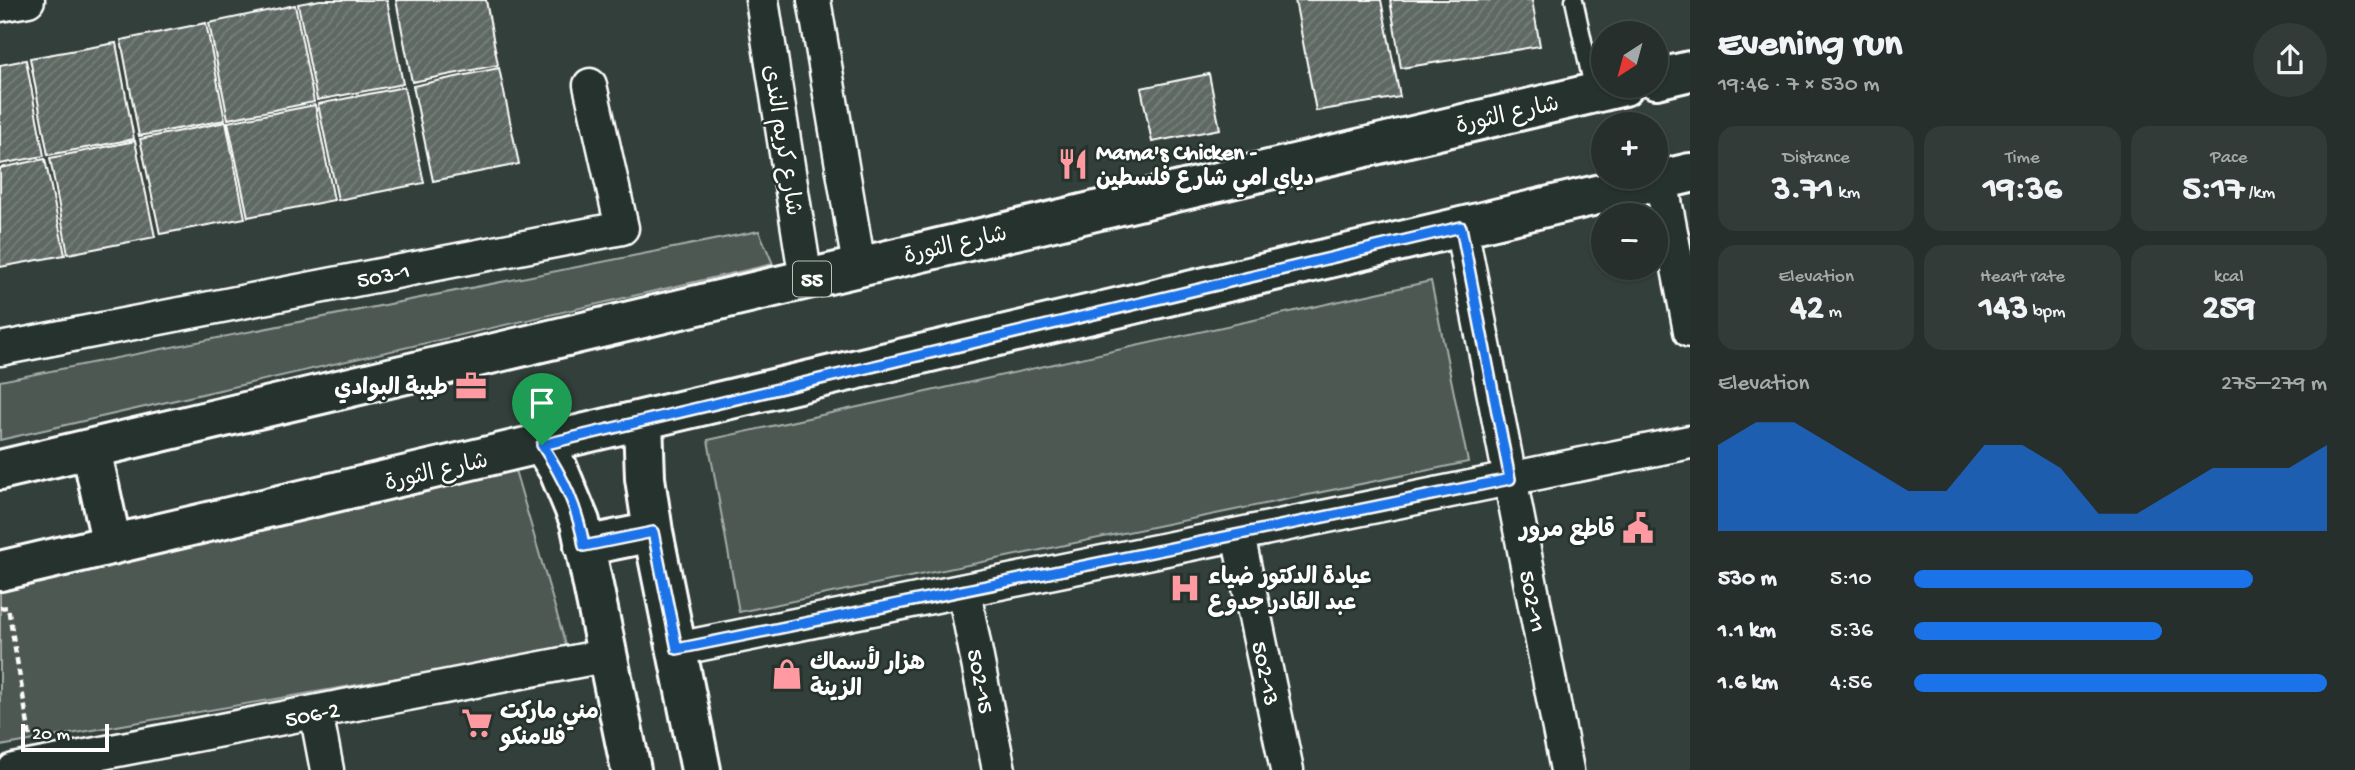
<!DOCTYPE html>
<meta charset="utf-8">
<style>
:root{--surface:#262f2c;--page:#323b38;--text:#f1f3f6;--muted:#a4a9a9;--line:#424a48;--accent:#1a73e8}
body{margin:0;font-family:"Gochi Hand","Playpen Sans Arabic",sans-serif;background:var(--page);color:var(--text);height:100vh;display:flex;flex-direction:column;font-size:26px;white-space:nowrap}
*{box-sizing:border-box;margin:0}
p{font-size:23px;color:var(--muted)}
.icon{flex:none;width:38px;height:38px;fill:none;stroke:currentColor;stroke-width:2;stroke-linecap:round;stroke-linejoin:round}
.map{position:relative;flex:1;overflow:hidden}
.drawer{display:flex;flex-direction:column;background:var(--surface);width:665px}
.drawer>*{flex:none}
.needle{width:46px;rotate:216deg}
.fabs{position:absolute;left:1591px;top:21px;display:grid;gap:14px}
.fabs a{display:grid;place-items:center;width:77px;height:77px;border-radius:50%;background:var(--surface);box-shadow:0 2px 5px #0004,0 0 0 2px var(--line);font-size:35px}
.scale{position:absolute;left:21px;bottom:18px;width:88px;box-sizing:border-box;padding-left:7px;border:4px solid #fff;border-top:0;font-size:19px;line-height:24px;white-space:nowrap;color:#fff;-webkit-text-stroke:5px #26332d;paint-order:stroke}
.pin{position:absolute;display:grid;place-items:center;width:60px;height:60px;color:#fff;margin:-72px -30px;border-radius:50% 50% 50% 0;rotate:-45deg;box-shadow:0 0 7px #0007}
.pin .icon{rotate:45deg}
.round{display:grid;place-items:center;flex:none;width:74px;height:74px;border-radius:37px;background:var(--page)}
.head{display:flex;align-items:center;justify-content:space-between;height:119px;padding:0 28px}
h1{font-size:38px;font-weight:700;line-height:52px}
.figures{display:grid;grid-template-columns:repeat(3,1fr);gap:10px;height:119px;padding:7px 28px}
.figures div{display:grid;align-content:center;border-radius:18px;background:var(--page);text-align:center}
.figures b{font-size:35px;font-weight:700}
.figures small{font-size:19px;font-weight:400}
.figures p{font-size:19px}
.chart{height:196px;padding:14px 28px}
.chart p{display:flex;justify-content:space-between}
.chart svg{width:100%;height:126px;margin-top:7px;fill:var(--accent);opacity:.7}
ul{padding:0 28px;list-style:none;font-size:23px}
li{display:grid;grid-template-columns:112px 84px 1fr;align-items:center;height:52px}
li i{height:18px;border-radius:9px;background:var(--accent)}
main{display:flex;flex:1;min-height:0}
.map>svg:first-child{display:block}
</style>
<main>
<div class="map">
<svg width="1690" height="770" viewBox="0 0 1690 770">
<defs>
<pattern id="building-hatch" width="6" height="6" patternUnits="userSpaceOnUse" patternTransform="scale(1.75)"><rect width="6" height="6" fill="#5f6964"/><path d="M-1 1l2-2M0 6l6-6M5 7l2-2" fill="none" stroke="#77807b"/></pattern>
</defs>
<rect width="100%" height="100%" fill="#333f3a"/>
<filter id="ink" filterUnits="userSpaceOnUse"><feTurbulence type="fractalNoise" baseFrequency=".0143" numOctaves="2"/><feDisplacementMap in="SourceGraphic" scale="14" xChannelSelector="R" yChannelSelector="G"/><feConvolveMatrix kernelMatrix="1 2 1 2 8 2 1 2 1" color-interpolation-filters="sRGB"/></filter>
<g filter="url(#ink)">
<path fill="#4d5853" stroke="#a6aca9" stroke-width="2" d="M759,231L773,264L0,440V381Z
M1431,281L1468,462L739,612L708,440Z
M515,470L567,649L0,746V590Z"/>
<path fill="url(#building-hatch)" stroke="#fff" stroke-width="2" d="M320,0H387L403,84L317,100L298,4Z
M396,0H486L498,65L412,82Z
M1295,0H1381L1400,97L1316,111Z
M1390,0H1532L1540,46L1401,68Z
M295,5L314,102L228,119L209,23Z
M206,23L225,120L139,136L121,40Z
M116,43L134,139L48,155L30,58Z
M26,60L44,156L0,164V65Z
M499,68L519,164L433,181L413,86Z
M1209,74L1220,129L1152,142L1141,88Z
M404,87L424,183L338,200L318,104Z
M315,105L334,200L248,217L228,122Z
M226,122L245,218L160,234L140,139Z
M135,141L155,237L68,254L50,158Z
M45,159L65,255L0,267V168Z"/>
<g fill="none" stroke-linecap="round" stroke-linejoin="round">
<defs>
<path id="lane" d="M1574,0L1594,92"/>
<path id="street" d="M762,0L806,280
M814,0L859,266
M0,5L28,0
M1661,180L1690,331
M1461,227L1567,770
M0,349L622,228L590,85
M1238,535L1287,770
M964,592L999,770
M677,649L1690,442
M316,712L327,770
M14,770L609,655"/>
<path id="secondary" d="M643,421L645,478L653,532L701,770
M543,445L558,469L580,522L631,770
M584,546L653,532"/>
<path id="primary" d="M1656,79L1690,71
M91,449L112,545
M0,470L1624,86
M0,571L1690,173"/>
</defs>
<use href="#lane" stroke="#fff" stroke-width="21"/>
<use href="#street" stroke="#fff" stroke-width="37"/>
<use href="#secondary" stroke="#fff" stroke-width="44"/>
<use href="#primary" stroke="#fff" stroke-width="44"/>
<path stroke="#fff" stroke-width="4.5" stroke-dasharray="7 5" stroke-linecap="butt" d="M0,608L8,607L30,737"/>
<use href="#lane" stroke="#26332d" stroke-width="16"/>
<use href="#street" stroke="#26332d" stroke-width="32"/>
<use href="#secondary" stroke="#26332d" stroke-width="38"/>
<use href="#primary" stroke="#26332d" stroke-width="38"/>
</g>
</g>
<g fill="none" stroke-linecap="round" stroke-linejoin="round" filter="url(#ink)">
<defs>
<path id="route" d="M1461,227L1510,479L677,649L653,532L584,546C578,508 563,477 542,445Z"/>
</defs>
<use href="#route" stroke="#fff" stroke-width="14"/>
<use href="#route" stroke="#1a73e8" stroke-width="9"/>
</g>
<defs>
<symbol id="restaurant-bare" viewBox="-9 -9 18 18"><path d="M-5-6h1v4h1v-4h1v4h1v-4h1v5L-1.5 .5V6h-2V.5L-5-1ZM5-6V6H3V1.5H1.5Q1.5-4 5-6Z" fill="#ff9aa2" stroke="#26332d" stroke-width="2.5" paint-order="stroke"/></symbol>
<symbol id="office-bare" viewBox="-9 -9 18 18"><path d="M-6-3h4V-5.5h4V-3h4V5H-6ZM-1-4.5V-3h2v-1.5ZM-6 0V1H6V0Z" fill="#ff9aa2" stroke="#26332d" stroke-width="2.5" paint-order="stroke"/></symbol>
<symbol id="civic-bare" viewBox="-9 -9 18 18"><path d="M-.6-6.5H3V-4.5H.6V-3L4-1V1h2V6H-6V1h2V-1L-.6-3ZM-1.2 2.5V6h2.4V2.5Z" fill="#ff9aa2" stroke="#26332d" stroke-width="2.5" paint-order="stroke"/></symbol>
<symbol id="hospital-bare" viewBox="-9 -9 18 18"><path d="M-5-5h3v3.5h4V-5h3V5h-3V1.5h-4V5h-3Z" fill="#ff9aa2" stroke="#26332d" stroke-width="2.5" paint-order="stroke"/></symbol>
<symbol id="shop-bare" viewBox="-9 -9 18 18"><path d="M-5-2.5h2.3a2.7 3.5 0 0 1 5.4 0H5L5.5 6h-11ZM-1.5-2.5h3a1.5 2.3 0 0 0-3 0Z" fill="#ff9aa2" stroke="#26332d" stroke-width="2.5" paint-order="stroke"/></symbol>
<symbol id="supermarket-bare" viewBox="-9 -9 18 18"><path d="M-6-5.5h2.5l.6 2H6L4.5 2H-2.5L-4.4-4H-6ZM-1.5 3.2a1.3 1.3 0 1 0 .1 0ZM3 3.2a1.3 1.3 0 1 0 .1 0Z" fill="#ff9aa2" stroke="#26332d" stroke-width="2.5" paint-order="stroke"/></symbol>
</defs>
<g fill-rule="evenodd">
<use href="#restaurant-bare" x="1051" y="142" width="44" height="44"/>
<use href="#office-bare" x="449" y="364" width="44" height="44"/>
<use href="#civic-bare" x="1616" y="506" width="44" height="44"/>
<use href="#hospital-bare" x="1163" y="566" width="44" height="44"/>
<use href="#shop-bare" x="765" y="652" width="44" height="44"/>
<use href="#supermarket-bare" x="455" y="701" width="44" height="44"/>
</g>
<g text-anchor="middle" stroke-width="5" stroke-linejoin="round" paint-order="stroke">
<rect fill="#26332d" stroke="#bec2c0" stroke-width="2" x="793" y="261.5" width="38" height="35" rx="5"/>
<g font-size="21" font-weight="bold" fill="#fff">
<text x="812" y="286">55</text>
</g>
<g font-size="23" fill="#fff" stroke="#26332d">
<text transform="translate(1507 113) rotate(-13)" y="8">شارع الثورة</text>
<text transform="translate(784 140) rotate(81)" y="8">شارع كريم الندى</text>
<text transform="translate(955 243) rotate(-13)" y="8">شارع الثورة</text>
<text transform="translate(383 274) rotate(-11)" y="8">503-1</text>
<text transform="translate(436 470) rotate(-13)" y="8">شارع الثورة</text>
<text transform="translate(1534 601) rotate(79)" y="8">502-11</text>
<text transform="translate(1267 673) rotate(78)" y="8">502-13</text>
<text transform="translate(982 681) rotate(79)" y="8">502-15</text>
<text transform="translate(312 713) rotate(-11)" y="8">506-2</text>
</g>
<g font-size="23" font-weight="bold" fill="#fff" stroke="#26332d" text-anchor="start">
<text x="1096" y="159">Mama's Chicken -<tspan x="1096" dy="26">دياي امي شارع فلسطين</tspan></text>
<text x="448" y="394" text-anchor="end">طيبة البوادي</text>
<text x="1615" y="536" text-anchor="end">قاطع مرور</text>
<text x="1208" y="583">عيادة الدكتور ضياء<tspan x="1208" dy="26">عبد القادر جدوع</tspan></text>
<text x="810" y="669">هزار لأسماك<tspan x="810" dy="26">الزينة</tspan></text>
<text x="500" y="718">مني ماركت<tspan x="500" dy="26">فلامنكو</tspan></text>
</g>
</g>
</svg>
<div class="fabs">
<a><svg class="needle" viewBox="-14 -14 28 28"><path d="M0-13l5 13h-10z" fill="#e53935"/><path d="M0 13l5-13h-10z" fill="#a4a9a9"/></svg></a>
<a>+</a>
<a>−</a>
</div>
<div class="scale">20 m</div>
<div class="pin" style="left:542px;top:445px;background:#1e9e55"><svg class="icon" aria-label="arrive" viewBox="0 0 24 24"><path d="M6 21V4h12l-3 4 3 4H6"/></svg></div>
</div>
<section class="drawer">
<div class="head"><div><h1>Evening run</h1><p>19:46 · 7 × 530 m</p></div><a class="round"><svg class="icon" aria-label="share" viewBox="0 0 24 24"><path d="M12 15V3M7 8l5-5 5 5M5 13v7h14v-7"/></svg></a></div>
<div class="figures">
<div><p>Distance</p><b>3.71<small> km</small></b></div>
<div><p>Time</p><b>19:36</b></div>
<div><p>Pace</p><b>5:17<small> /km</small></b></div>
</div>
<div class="figures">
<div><p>Elevation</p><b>42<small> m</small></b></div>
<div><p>Heart rate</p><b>143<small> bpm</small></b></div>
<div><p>kcal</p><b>259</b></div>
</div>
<div class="chart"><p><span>Elevation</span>275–279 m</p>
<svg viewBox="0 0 160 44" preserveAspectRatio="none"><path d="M0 44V14L10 6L20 6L30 14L40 22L50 30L60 30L70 14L80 14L90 22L100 38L110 38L120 30L130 22L140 22L150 22L160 14V44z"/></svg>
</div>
<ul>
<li><b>530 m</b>5:10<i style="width:82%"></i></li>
<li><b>1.1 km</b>5:36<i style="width:60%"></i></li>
<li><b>1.6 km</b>4:56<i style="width:100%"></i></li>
</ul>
</section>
</main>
